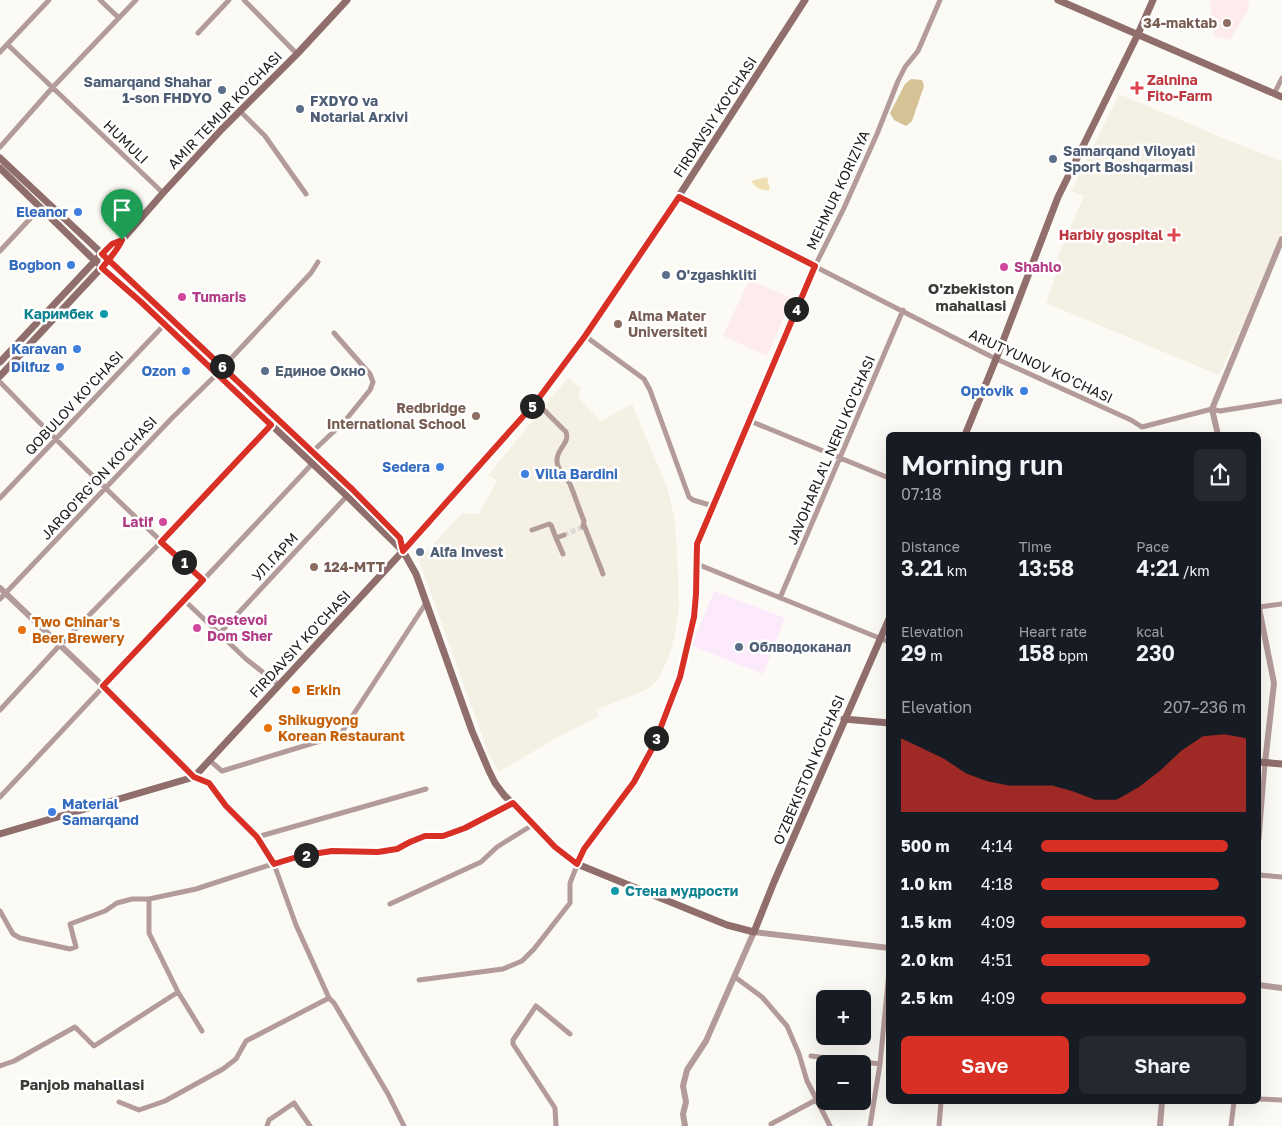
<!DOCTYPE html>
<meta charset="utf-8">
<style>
:root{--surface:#171b24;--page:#242831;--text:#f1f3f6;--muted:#9ea1a6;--accent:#d93025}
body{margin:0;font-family:"Golos Text",sans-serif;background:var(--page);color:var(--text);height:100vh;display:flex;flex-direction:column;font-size:19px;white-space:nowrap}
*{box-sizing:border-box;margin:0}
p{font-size:16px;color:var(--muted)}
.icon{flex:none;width:28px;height:28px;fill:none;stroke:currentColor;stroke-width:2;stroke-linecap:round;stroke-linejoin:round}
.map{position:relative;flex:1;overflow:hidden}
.details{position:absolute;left:886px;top:432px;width:375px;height:672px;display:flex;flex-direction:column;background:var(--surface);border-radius:8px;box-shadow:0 5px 20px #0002}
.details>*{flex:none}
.controls{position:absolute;left:816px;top:990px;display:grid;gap:10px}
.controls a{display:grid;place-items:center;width:55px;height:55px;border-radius:8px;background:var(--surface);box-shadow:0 5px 20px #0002;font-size:25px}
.pin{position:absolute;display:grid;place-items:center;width:42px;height:42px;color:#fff;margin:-51px -21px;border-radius:50% 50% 50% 0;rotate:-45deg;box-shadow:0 0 5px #0007}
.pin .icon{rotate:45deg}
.km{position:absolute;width:25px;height:25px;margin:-12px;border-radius:50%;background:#222;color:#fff;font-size:14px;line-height:25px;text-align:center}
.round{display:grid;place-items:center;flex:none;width:52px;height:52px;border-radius:8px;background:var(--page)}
.head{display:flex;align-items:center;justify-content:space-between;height:85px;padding:0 15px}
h1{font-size:28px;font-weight:600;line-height:38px}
.metrics{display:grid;grid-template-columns:repeat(3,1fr);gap:8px;height:85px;padding:5px 15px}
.metrics div{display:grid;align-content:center}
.metrics b{font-size:21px;font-weight:600}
.metrics small{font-size:14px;font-weight:400}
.metrics p{font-size:14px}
.chart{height:140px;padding:10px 15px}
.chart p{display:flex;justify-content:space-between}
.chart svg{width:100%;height:90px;margin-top:5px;fill:var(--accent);opacity:.7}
.cta{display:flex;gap:10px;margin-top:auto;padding:10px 15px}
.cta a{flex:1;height:58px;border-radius:8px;background:var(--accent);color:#fff;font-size:20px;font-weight:600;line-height:58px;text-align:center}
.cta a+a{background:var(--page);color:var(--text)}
ul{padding:0 15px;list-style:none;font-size:16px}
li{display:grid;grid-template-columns:80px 60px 1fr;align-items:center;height:38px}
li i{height:12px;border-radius:6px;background:var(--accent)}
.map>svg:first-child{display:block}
</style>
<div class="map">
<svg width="1282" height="1126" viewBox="0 0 1282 1126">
<rect width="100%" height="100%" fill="#fcfaf5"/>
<path fill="#fceafc" d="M714,591L785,618L763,674L692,646Z"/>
<path fill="#f5f0e4" d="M1119,94L1235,143L1282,161V232L1248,314L1219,375L1046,303L1061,262L1057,258L1084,196L1071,191Z
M568,378L581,388L578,397L601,421L632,404L667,487L674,515L677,548L679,607L675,634L669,656L658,680L648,689L596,710L599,716L556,738L499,772L489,755L419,560L462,513L479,514L497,481L488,475Z"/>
<path fill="#fdeceb" d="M1210,0H1249L1248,10L1230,40L1214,36Z
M749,280L792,298L767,356L723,336Z"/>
<path fill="#f1dfb4" d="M767,177L770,190C761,191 756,188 751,181Z"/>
<path fill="#d5c396" d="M911,79L922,80L924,86L912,121L906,126L894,120L890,113L905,84Z"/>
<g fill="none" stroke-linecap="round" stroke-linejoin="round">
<path stroke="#dbd9d5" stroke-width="5" stroke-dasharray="5 2.5" stroke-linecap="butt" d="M564,535L583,527"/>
<path stroke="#b39b9a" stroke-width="5" d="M100,0L119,18
M244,0L297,54
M198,33L229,0
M8,45L163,193
M0,52L49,0
M1274,94L1282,78
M240,111L265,136L306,194
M0,147L53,87L136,0
M679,197L990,356L1131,420L1142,427L1212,409L1220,411L1282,401
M0,251L40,208
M223,367L311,273L318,262
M0,382C66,451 133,516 203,580
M536,402L566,432C570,444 557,448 557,460C556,469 566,476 570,484C575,496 579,509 584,521L583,527
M750,421L889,478
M312,452L344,422L370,390L373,382L370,374L334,333
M0,498L165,324
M713,506L815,266L844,208L877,134L898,81L905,67L918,51L940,0
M584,525L603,574
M532,530L549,524L551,525L556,538
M563,554L556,538L564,535
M697,564L889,642
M780,598L903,310
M0,599L173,417L217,374
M184,600L246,659L279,685
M1259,607L1282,604
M219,634L347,496
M0,710L59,646L161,542L271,425
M209,760L222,771L340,735L426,603
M194,777L209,783L226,806L257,837L274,864L296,925L329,998L334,1003L388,1094L404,1126
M0,797L312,464
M257,837L426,789
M1259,839L1265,763
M1259,875L1282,877
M390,904L481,862L497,847L534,824
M0,911L13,934L20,938L70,949L76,947L70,924L105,911L117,903L132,899H149
M735,977L762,997L787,1026L799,1054L807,1081L830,1126
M419,980L503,969L522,961L534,949L570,903V883L581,855L634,782L654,745L670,703L679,677L694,617L696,594L697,544L713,506L693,500L689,497L650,390L644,379L585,336
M178,992L202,1031
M811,1056L880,1064
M0,1066L14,1061L75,1027L94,1046L178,992L149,933V899L196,889L300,855L332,851L379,852L397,849L410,841L425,836H443L465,828L513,803
M1259,1099L1282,1100
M119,1102L139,1110L165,1101L223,1069L236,1059L246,1041L329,998
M771,1124L816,1100
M267,1126L269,1120L294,1103L310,1126
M556,1126L555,1108L513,1044V1040L536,1006L570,1034
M870,1126L880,1064L889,972
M939,1126L941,1102
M1231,1126L1234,1102"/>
<path stroke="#b39b9a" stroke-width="6" d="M1218,435L1212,409L1282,239
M0,588L103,686L194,777
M1259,608L1274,683L1265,763
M1259,985L1282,988
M685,1126L683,1114L686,1102L683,1086L687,1070L706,1041L754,932L889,948
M1160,1126L1162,1102"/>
<path stroke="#8f6e6c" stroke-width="7" d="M1058,0L1282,97
M0,158L353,489L400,538L403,551
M0,168L91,257L141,302L347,496L403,551L416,574L472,731L489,771L495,783L504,795L555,847L577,864L727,925L754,932L774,882L889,619
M0,362L107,248L112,244L122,240
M0,376L102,267L118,249L122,240L163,193L222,129L297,54L347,0
M965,435L998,354L1058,197L1138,34L1153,0
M844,719L889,723
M1259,762L1282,764
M0,834L194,777L403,551L536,402L585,336L675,202L805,0"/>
</g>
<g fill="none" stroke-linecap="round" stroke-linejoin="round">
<defs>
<path id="route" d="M122,240C117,251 110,258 102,268L141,302L271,425L161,542L203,580L103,686L194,777L209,783L226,806L257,837L274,864L300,856L332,851L378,852L397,849L410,842L425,836H443L465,828L513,803L555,847L577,864L584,849L634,782L654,745L680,677L694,617L696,594L697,544L815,266L679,197L585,336L536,402L403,551L400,538L353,490L115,266L102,254L112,244L122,240"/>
</defs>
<use href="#route" stroke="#fff" stroke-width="10"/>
<use href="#route" stroke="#d93025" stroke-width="6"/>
</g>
<g fill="#8d6e63" stroke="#fff" stroke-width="2">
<circle cx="1227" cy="23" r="5"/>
<circle cx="618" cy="324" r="5"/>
<circle cx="476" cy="416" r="5"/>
<circle cx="314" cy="567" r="5"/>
</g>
<g fill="#e0444e" stroke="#fff" stroke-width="2">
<path d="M1134.5 80.5h5v5h5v5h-5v5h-5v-5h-5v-5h5z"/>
<path d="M1171.5 227.5h5v5h5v5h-5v5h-5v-5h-5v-5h5z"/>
</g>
<g fill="#5c6f8a" stroke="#fff" stroke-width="2">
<circle cx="222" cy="90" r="5"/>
<circle cx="300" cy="109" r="5"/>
<circle cx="1053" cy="159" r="5"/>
<circle cx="666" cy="275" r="5"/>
<circle cx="265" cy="371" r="5"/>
<circle cx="420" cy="552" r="5"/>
<circle cx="739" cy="647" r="5"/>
</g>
<g fill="#3f7fe0" stroke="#fff" stroke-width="2">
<circle cx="78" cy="212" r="5"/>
<circle cx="71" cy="265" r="5"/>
<circle cx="77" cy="349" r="5"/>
<circle cx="60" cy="367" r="5"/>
<circle cx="186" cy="371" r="5"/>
<circle cx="1024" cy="391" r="5"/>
<circle cx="440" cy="467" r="5"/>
<circle cx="525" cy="474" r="5"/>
<circle cx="52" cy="812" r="5"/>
</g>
<g fill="#d1479c" stroke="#fff" stroke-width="2">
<circle cx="1004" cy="267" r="5"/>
<circle cx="182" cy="297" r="5"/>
<circle cx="163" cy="522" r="5"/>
<circle cx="197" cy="628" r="5"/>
</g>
<g fill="#0f9aa8" stroke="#fff" stroke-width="2">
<circle cx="104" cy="314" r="5"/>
<circle cx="615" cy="891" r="5"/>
</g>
<g fill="#e8710a" stroke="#fff" stroke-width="2">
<circle cx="22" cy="630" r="5"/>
<circle cx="296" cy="690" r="5"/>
<circle cx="268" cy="728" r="5"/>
</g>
<g text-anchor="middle" stroke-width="5" stroke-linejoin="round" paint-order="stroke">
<g font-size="14" font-weight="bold" fill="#785e54" stroke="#fff" text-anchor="end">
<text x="1217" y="28">34-maktab</text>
<text x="628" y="321" text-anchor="start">Alma Mater<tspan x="628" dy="16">Universiteti</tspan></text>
<text x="466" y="413">Redbridge<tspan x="466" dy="16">International School</tspan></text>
<text x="324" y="572" text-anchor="start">124-MTT</text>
</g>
<g font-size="14" font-weight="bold" fill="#be3a42" stroke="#fff" text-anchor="start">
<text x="1147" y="85">Zalnina<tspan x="1147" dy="16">Fito-Farm</tspan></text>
<text x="1163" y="240" text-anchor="end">Harbiy gospital</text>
</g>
<g font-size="14" font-weight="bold" fill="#4e5e75" stroke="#fff" text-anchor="start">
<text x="212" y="87" text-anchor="end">Samarqand Shahar<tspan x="212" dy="16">1-son FHDYO</tspan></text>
<text x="310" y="106">FXDYO va<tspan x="310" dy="16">Notarial Arxivi</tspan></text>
<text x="1063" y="156">Samarqand Viloyati<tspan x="1063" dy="16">Sport Boshqarmasi</tspan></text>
<text x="676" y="280">O'zgashkliti</text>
<text x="275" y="376">Единое Окно</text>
<text x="430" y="557">Alfa Invest</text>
<text x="749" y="652">Облводоканал</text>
</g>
<g font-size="14" fill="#21201f" stroke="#fff">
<text transform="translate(225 110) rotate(-46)" y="5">AMIR TEMUR KO'CHASI</text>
<text transform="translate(715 117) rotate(-57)" y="5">FIRDAVSIY KO'CHASI</text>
<text transform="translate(126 142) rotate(44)" y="5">HUMULI</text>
<text transform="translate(838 190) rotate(-65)" y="5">MEHMUR KORIZIYA</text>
<text transform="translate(1041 366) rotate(25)" y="5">ARUTYUNOV KO'CHASI</text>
<text transform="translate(74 403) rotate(-47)" y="5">QOBULOV KO'CHASI</text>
<text transform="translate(831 450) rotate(-67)" y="5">JAVOHARLA'L NERU KO'CHASI</text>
<text transform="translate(99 478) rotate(-47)" y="5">JARQO'RG'ON KO'CHASI</text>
<text transform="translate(275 557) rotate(-47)" y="5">УЛ.ГАРМ</text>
<text transform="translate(300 644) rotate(-47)" y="5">FIRDAVSIY KO'CHASI</text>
<text transform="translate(809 770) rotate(-67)" y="5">O'ZBEKISTON KO'CHASI</text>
</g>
<g font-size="14" font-weight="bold" fill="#366cbe" stroke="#fff" text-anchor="end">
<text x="68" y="217">Eleanor</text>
<text x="61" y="270">Bogbon</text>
<text x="67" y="354">Karavan</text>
<text x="50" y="372">Dilfuz</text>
<text x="176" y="376">Ozon</text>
<text x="1014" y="396">Optovik</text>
<text x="430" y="472">Sedera</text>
<text x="535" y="479" text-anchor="start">Villa Bardini</text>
<text x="62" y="809" text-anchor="start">Material<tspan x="62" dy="16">Samarqand</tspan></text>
</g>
<g font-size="14" font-weight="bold" fill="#b23c85" stroke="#fff" text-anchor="start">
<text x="1014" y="272">Shahlo</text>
<text x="192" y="302">Tumaris</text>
<text x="153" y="527" text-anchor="end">Latif</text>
<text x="207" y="625">Gostevoi<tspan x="207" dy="16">Dom Sher</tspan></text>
</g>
<g font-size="14" font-weight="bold" fill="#0d838f" stroke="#fff" text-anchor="end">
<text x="94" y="319">Каримбек</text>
<text x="625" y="896" text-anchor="start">Стена мудрости</text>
</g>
<g font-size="14" font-weight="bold" fill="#c56008" stroke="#fff" text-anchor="start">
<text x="32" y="627">Two Chinar's<tspan x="32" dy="16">Beer Brewery</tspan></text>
<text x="306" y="695">Erkin</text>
<text x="278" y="725">Shikugyong<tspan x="278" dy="16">Korean Restaurant</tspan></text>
</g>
<g font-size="15" font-weight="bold" fill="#3b3a36" stroke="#fff">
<text x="971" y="294">O'zbekiston<tspan x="971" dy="17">mahallasi</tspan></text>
<text x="82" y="1090">Panjob mahallasi</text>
</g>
</g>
</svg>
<div class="controls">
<a>+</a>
<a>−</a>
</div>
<div class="pin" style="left:122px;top:240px;background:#1e9e55"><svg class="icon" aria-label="arrive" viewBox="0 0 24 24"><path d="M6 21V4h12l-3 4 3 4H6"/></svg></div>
<b class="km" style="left:184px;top:562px">1</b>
<b class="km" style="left:306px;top:855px">2</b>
<b class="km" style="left:656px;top:738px">3</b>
<b class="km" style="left:796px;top:309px">4</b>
<b class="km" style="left:532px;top:406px">5</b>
<b class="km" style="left:222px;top:366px">6</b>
<section class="details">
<div class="head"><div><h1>Morning run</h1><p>07:18</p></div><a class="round"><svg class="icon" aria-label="share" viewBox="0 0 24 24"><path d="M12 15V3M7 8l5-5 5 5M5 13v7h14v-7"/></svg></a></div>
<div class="metrics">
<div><p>Distance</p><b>3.21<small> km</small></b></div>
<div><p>Time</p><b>13:58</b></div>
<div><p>Pace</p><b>4:21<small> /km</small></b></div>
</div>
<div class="metrics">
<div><p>Elevation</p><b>29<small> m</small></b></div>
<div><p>Heart rate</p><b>158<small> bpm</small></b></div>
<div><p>kcal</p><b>230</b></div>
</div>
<div class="chart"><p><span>Elevation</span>207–236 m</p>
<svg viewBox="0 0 160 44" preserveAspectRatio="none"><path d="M0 44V8L10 13L20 18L30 25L40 29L50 31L60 31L70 31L80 34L90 38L100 38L110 32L120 24L130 14L140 7L150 6L160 8V44z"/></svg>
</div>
<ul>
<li><b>500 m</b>4:14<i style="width:91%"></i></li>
<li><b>1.0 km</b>4:18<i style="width:87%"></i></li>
<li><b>1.5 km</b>4:09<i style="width:100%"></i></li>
<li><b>2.0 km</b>4:51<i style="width:53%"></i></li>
<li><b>2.5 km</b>4:09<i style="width:100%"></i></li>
</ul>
<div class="cta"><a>Save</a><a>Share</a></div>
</section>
</div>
